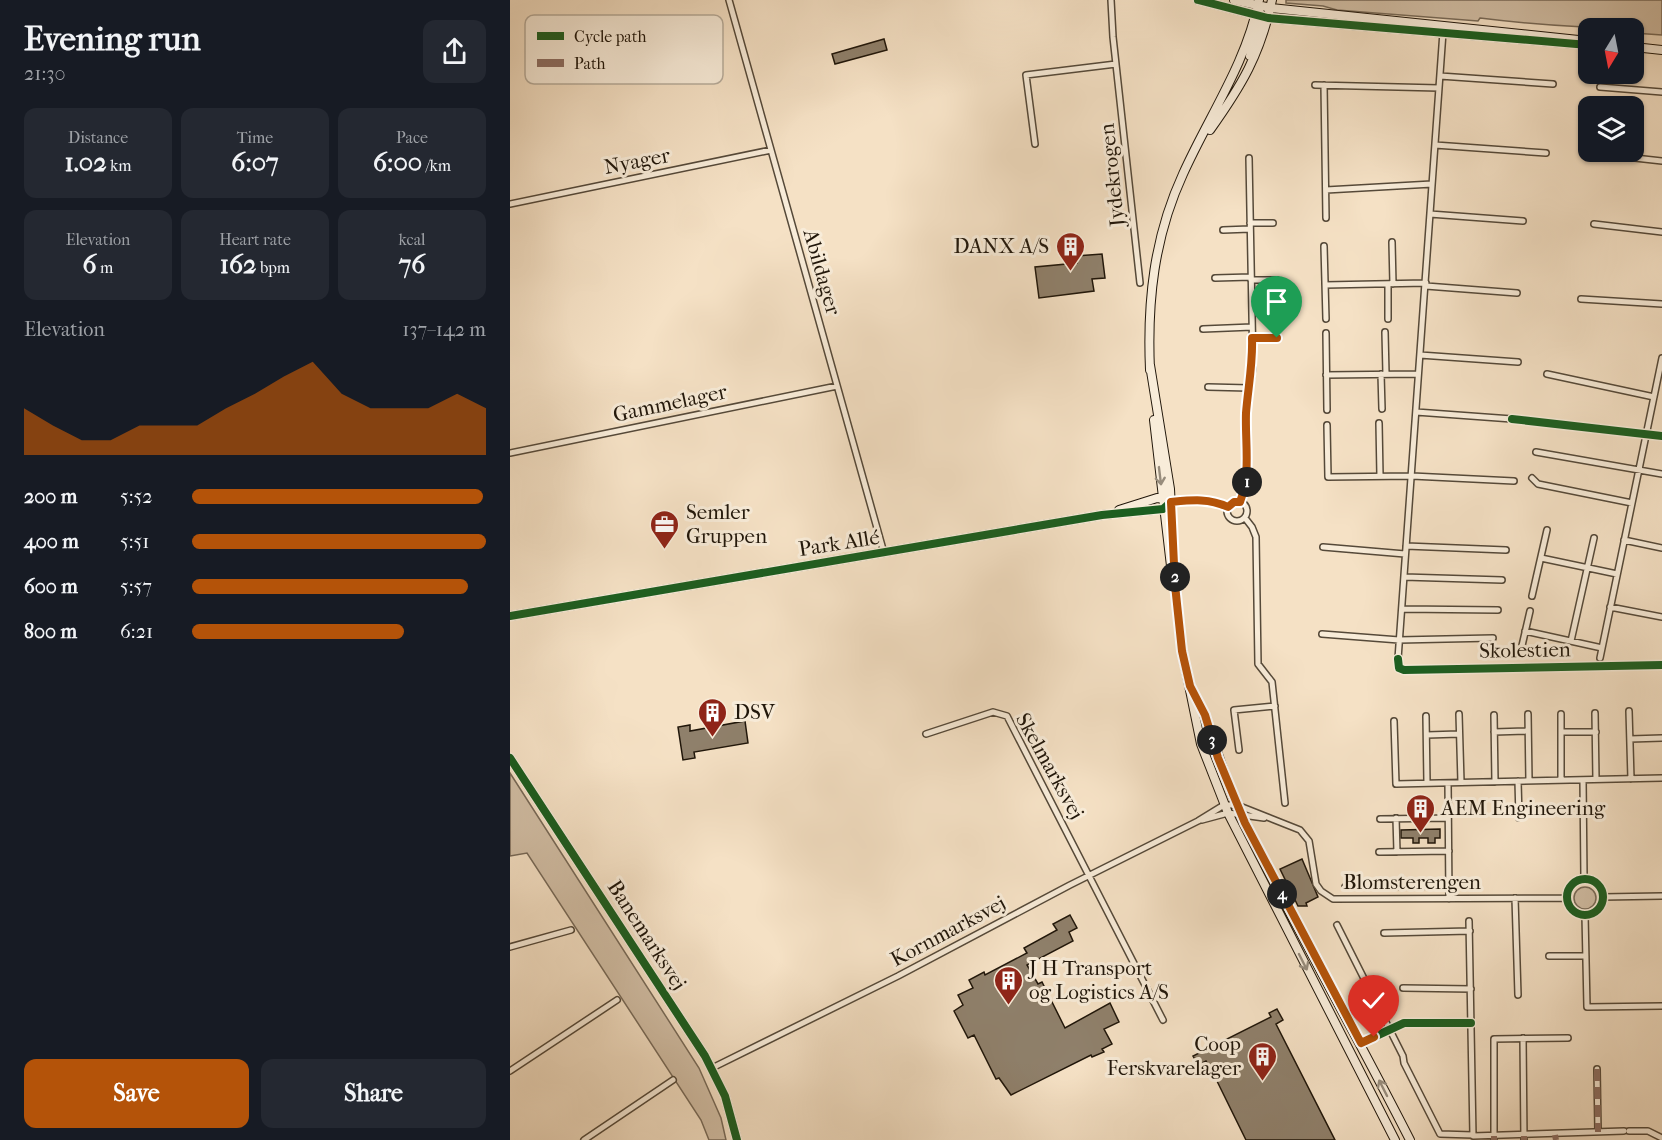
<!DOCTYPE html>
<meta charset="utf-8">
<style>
:root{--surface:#171b24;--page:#242831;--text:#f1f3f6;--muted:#9ea1a6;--accent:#b45309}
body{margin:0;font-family:"IM FELL French Canon",serif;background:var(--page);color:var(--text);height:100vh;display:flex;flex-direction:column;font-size:22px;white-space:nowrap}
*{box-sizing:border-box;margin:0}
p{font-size:20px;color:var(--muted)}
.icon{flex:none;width:33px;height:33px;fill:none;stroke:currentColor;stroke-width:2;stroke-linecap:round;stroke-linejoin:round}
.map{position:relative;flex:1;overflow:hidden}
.drawer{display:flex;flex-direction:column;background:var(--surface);width:510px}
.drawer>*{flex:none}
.needle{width:39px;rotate:190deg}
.fabs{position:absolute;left:1068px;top:18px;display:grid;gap:12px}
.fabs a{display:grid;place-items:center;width:66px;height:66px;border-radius:12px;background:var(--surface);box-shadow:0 2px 4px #0004;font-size:30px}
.pin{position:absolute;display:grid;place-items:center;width:51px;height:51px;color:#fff;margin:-62px -26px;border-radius:50% 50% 50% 0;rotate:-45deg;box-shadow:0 0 6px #0007}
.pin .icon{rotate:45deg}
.km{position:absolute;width:30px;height:30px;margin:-15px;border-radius:50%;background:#222;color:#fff;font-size:16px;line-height:30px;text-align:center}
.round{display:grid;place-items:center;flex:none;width:63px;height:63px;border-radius:12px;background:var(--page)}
.head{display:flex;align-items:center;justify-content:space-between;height:102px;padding:0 24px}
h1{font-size:33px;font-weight:700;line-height:45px}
.metrics{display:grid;grid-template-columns:repeat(3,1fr);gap:9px;height:102px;padding:6px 24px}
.metrics div{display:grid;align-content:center;border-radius:12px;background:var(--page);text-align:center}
.metrics b{font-size:26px;font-weight:700}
.metrics small{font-size:16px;font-weight:400}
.metrics p{font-size:16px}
.chart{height:168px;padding:12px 24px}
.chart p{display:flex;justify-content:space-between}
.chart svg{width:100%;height:108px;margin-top:6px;fill:var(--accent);opacity:.7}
.button{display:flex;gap:12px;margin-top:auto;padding:12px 24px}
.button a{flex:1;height:69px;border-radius:12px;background:var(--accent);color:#fff;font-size:24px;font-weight:700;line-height:69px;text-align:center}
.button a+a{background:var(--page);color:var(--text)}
ul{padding:0 24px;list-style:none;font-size:20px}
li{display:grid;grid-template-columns:96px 72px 1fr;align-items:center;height:45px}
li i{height:15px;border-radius:8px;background:var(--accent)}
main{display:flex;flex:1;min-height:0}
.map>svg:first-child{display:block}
</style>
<main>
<section class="drawer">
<div class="head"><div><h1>Evening run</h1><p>21:30</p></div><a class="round"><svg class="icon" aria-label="share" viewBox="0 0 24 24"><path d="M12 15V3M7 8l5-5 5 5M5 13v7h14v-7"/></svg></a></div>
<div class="metrics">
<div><p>Distance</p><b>1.02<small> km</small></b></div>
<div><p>Time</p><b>6:07</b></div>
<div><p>Pace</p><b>6:00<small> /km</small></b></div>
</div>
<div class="metrics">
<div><p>Elevation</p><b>6<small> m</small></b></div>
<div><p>Heart rate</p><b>162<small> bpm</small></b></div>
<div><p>kcal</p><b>76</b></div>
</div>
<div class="chart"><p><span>Elevation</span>137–142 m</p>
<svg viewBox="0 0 160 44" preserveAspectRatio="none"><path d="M0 44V25L10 32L20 38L30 38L40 32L50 32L60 32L70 25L80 19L90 12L100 6L110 19L120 25L130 25L140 25L150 19L160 25V44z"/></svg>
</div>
<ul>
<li><b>200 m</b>5:52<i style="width:99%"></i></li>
<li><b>400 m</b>5:51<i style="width:100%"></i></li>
<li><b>600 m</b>5:57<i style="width:94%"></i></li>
<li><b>800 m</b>6:21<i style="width:72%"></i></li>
</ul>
<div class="button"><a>Save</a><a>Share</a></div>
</section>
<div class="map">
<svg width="1152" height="1140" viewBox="0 0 1152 1140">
<rect width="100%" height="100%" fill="#f5e1c5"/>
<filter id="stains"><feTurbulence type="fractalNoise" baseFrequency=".00333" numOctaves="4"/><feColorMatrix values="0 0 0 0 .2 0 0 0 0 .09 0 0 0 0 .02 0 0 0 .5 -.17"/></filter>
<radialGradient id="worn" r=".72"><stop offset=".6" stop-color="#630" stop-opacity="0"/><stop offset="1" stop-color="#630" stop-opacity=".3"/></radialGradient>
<path fill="#d1bea5" stroke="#786a58" stroke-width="1.5" d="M776,0H1152V35L1124,33V28C1073,28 1018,24 970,18L968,21L827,10L813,6L776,3Z
M0,773L189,1068L211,1118L216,1140H199L191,1120L17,853L0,856Z
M1064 898a11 11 0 1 1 22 0a11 11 0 1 1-22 0Z"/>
<path fill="#8f806b" stroke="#20160a" stroke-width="1.5" d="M374,39L377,50L325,64L322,54Z
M592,254L595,278L582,279L584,291L529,298L525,267L567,263L566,256Z
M235,721L238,743L184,752L185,758L173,760L168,727L180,725V731Z
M930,829V838H925V843H918V838H909V843H903V838H891V830Z
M792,859L808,897L796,903L797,906H788L770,869Z
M560,915L567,928L559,932L563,941L517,965L528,984L532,982L555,1028L600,1003L609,1022L594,1029L602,1044L592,1049L594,1052L582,1057L581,1055L501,1095L489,1078L486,1079L464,1035L458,1038L444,1011L453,1005L448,995L463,988L459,980L474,972L475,975L517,953L514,948L547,930L543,924Z
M767,1009L773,1020L766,1024L825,1140H736L703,1073L696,1061L688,1065L683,1056L761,1017L759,1013Z"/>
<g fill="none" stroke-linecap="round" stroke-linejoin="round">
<defs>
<path id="street" d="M219,0L374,553
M601,0L603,37L630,283
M930,76L1043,84
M805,85L929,88
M814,85L816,218
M1090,87L1152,92
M525,144L516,75L606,64
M925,145L1036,153
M1080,153L1152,161
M816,190L922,184
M0,204L261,150
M920,214L1013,221
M740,223H763
M1084,224L1152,232
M713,230L740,229
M882,242L883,284
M814,246L816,319
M705,278L741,277
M741,280H767
M878,284V319
M815,285L916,283
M916,286L1007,293
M1071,299L1152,304
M693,329L742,327
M875,332L876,374
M816,333L817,410
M742,338H767
M910,355L1008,362
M871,374L872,409
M1037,374L1144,397
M816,375L908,374
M698,387L739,388
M906,412L1002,419
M869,423L870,476
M817,425L818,477L902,476L1004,481
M1026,452L1152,474
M0,453L327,386
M1022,478L1028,484L1122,503
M717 511a10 10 0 1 1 20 0a10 10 0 1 1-20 0Z
M661,502L695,500L718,507
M730,502L737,483L736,414L743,366L739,158
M735,518L742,527L746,537L748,664L762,682L775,803
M1114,540L1152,548
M896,546L996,550
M813,547L895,554
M1031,558L1107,574
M894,577L992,580
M1022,596L1037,530
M1100,607L1152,617
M892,609L988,610
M1015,631L1092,648
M812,634L889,640L983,638
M1061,641L1084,538
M1011,650L1020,611
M1090,658L1152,358
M888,659L933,32
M1119,711L1121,779
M1085,713L1086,779
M949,714L951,782
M1018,714L1019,781
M1051,714V780
M984,715L985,782
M916,716L917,783
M884,721L886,784L1152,778
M984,732L1018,731
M1052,732H1086
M416,734L483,712L497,716L653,1020
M917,735L949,734
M1120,739L1152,738
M729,750L724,710L765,706
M1073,780L1074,878
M1008,781L1009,818
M938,783L939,899
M886,818L887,852
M870,819L938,818
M692,820L718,813L754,818
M869,852L939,851
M1057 897a18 18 0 1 1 36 0a18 18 0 1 1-36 0Z
M835,887L929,886
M1093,897L1152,896
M1005,898L1008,995
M1075,915L1077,1007L1152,1006
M959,921L963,1136L1114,1131
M827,925L893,1056L894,1063L930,1134L963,1135
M874,933L960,931
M0,947L61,930
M1039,956H1076
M893,988L961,989
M1013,1038L1014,1140
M851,1043L894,1023H961
M202,1068L388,976L560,885L688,821L714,805H727L790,830L799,841L806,884L811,891L823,899L1056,898
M1087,1069L1088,1132
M0,1071L107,1000
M1119,1131H1138L1152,1138
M74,1140L163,1080
M984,1140V1039L1058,1038"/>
<path id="secondary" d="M688,0L758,18L1078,45
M724,0L761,8L1078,41
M1124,47L1152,50
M740,56L751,16L750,13
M700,130C732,85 750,55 762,0
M640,365L660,489L665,585L672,651L691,744L718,813L885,1140
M640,370C637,301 644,237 673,174C699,116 736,64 749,0
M644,420L661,566
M609,510L647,498L655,499
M0,616L592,515L653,509L661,502
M683,691C703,731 713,776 732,818C785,927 845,1032 900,1140
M0,758L195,1056L215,1096L227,1140"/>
</defs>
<use href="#street" stroke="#554939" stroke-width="8"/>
<use href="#secondary" stroke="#20160a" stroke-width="10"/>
<use href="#street" stroke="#f8ecd9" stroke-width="5"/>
<use href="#secondary" stroke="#f8ecd9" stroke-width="8"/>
<path stroke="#8d6e63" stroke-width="6" stroke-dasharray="12 6" stroke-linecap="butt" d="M1087,1069L1088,1132
M1045,1135L1046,1140
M984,1136V1140
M1014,1136V1140"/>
<defs>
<path id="cycleway" d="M688,0L758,18L1078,45
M1002,419L1152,436
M0,616L592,515L653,509L661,502
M888,659L889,668L894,670L1152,665
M0,758L195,1056L215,1096L227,1140
M1057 897a18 18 0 1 1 36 0a18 18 0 1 1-36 0Z
M851,1043L894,1023H961"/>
</defs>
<use href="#cycleway" stroke="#f8ecd9" stroke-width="11"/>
<use href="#cycleway" stroke="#1b5e20" stroke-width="8"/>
</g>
<defs><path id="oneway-shaft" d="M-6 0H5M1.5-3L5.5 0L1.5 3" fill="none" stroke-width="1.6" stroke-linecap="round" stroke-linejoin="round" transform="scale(1.5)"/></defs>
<g stroke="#978c7c">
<use href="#oneway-shaft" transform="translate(650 476) rotate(83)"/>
<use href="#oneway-shaft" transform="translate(793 962) rotate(63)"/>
<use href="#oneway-shaft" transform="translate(873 1088) rotate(-117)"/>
</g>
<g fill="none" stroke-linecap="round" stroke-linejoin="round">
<defs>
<path id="route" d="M767,338H742C743,364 738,388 736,413C735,444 741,473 730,502H724L718,507C699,498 682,500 661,502L665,585L672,651L680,686L695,715L708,758L735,823L851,1043L864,1037"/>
</defs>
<use href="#route" stroke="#fff" stroke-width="12"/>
<use href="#route" stroke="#b45309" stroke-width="8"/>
</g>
<defs>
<symbol id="building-pin" viewBox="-11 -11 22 30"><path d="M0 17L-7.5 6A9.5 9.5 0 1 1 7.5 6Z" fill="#8f2418" stroke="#f8ecd9"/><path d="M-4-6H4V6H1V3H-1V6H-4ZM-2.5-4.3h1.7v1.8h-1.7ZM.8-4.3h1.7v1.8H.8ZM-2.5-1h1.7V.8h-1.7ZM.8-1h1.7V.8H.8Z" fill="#fff"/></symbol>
<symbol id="office-pin" viewBox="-11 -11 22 30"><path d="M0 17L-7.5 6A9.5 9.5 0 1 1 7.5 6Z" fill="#8f2418" stroke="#f8ecd9"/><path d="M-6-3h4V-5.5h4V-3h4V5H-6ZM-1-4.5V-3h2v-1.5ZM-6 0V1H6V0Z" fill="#fff"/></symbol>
</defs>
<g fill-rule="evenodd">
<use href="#building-pin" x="544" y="230" width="33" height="45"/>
<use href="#office-pin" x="138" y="508" width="33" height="45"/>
<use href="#building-pin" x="186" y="696" width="33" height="45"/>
<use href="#building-pin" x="894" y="792" width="33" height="45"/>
<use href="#building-pin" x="482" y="964" width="33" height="45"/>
<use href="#building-pin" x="736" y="1040" width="33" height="45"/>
</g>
<g text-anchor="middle" stroke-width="6" stroke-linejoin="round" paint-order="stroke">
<g font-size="21" fill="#20160a" stroke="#f8ecd9">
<text transform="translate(127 161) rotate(-11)" y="7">Nyager</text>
<text transform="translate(602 175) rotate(-96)" y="7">Jydekrogen</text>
<text transform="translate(312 272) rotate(74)" y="7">Abildager</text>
<text transform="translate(160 403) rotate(-12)" y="7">Gammelager</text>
<text transform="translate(329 543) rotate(-9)" y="7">Park Allé</text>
<text transform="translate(1015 650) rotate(-1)" y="7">Skolestien</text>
<text transform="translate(540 766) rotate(61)" y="7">Skelmarksvej</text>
<text x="902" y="889">Blomsterengen</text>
<text transform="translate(438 931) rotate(-28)" y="7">Kornmarksvej</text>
<text transform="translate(137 935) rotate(57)" y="7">Banemarksvej</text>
</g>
<g font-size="21" fill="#20160a" stroke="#f8ecd9" text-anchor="start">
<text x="539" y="253" text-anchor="end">DANX A/S</text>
<text x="176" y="519">Semler<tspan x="176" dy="24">Gruppen</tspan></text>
<text x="224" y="719">DSV</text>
<text x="931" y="815">AEM Engineering</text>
<text x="519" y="975">J H Transport<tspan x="519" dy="24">og Logistics A/S</tspan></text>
<text x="731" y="1051" text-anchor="end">Coop<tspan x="731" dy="24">Ferskvarelager</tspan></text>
</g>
</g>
<rect x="15" y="15" width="198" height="69" rx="9" fill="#f8ecd9" stroke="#b7ac9b" stroke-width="1.5"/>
<rect x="27" y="32" width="27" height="8" fill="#1b5e20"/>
<rect x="27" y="59" width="27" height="8" fill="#8d6e63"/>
<g font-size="16" fill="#20160a">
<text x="64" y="42">Cycle path</text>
<text x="64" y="69">Path</text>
</g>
<rect width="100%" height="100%" filter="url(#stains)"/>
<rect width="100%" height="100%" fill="url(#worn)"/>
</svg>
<div class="fabs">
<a><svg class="needle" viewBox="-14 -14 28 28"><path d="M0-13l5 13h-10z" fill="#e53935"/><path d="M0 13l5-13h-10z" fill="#9ea1a6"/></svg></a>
<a><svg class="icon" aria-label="layers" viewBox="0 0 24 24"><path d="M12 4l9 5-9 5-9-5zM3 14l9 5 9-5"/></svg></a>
</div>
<div class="pin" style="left:767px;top:338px;background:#1e9e55"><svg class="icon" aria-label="arrive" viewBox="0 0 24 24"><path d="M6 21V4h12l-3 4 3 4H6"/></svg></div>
<div class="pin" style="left:864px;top:1037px;background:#d93025"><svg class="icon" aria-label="check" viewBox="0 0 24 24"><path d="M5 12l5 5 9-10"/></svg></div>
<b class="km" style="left:737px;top:482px">1</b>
<b class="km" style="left:665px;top:577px">2</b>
<b class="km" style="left:702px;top:740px">3</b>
<b class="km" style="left:772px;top:894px">4</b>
</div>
</main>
